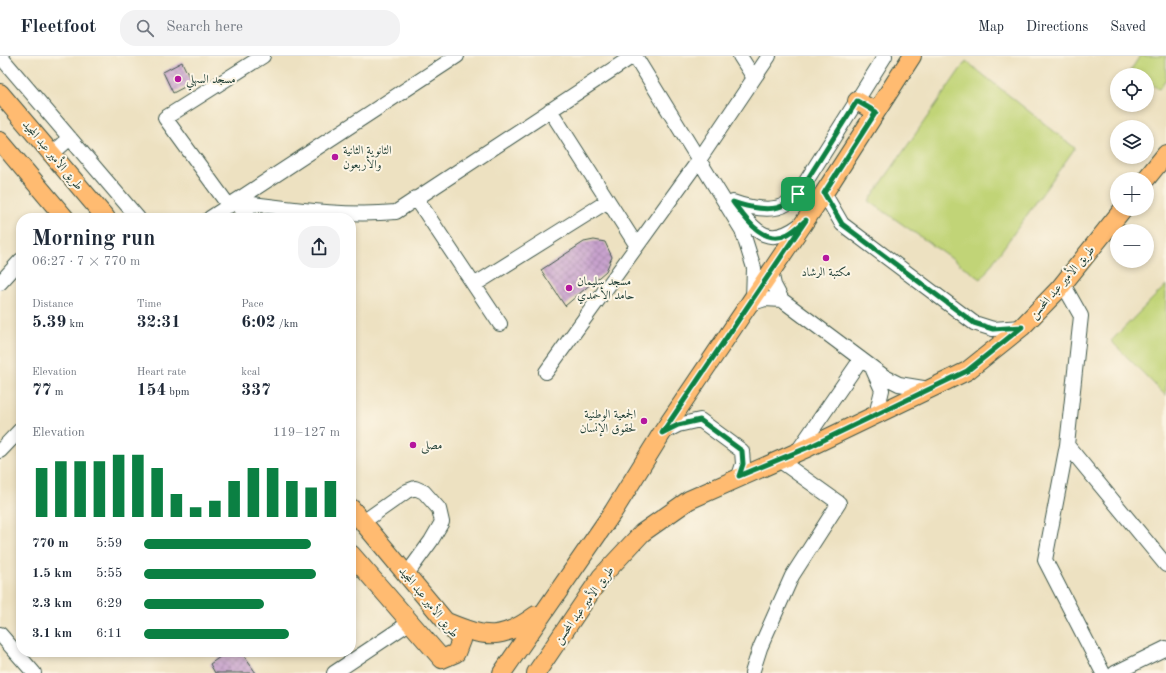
<!DOCTYPE html>
<meta charset="utf-8">
<style>
:root{--surface:#fff;--page:#f2f2f3;--text:#1f2937;--muted:#747a83;--line:#e0e1e3;--accent:#0b8043}
body{margin:0;font-family:"Old Standard TT",Amiri,serif;background:var(--page);color:var(--text);height:100vh;display:flex;flex-direction:column;font-size:15px;white-space:nowrap}
*{box-sizing:border-box;margin:0}
p{font-size:13px;color:var(--muted)}
.icon{flex:none;width:22px;height:22px;fill:none;stroke:currentColor;stroke-width:2;stroke-linecap:round;stroke-linejoin:round}
.map{position:relative;flex:1;overflow:hidden}
.details{position:absolute;left:16px;top:157px;width:340px;height:444px;display:flex;flex-direction:column;background:var(--surface);border-radius:16px;box-shadow:0 2px 6px #0003}
.details>*{flex:none}
.tools{position:absolute;left:1110px;top:12px;display:grid;gap:8px}
.tools a{display:grid;place-items:center;width:44px;height:44px;border-radius:50%;background:var(--surface);box-shadow:0 2px 6px #0003;font-size:20px}
.pin{position:absolute;display:grid;place-items:center;width:34px;height:34px;color:#fff;margin:-17px;border-radius:8px;box-shadow:0 2px 6px #0006}
.round{display:grid;place-items:center;flex:none;width:42px;height:42px;border-radius:16px;background:var(--page)}
.overview{display:flex;align-items:center;justify-content:space-between;height:68px;padding:0 16px}
h1{font-size:22px;font-weight:800;line-height:30px}
.metrics{display:grid;grid-template-columns:repeat(3,1fr);gap:6px;height:68px;padding:4px 16px}
.metrics div{display:grid;align-content:center}
.metrics b{font-size:17px;font-weight:800}
.metrics small{font-size:11px;font-weight:400}
.metrics p{font-size:11px}
.chart{height:112px;padding:8px 16px}
.chart p{display:flex;justify-content:space-between}
.chart svg{width:100%;height:72px;margin-top:4px;stroke:var(--accent);stroke-width:6}
ul{padding:0 16px;list-style:none;font-size:13px}
li{display:grid;grid-template-columns:64px 48px 1fr;align-items:center;height:30px}
li i{height:10px;border-radius:5px;background:var(--accent)}
header{display:flex;align-items:center;gap:24px;box-sizing:border-box;height:56px;padding:0 20px;background:var(--surface);border-bottom:1px solid var(--line)}
header strong{font-size:19px}
nav{display:flex;gap:22px;margin-inline-start:auto;font-size:14px}
.search{width:280px;height:36px;background:var(--page);display:flex;align-items:center;gap:10px;box-sizing:border-box;padding:0 14px;border-radius:16px;color:var(--muted);font-size:15px}
.map>svg:first-child{display:block}
</style>
<header>
<strong>Fleetfoot</strong>
<div class="search"><svg class="icon" aria-label="search" viewBox="0 0 24 24"><circle cx="10" cy="10" r="6"/><path d="M15 15l6 6"/></svg>Search here</div>
<nav><a>Map</a><a>Directions</a><a>Saved</a></nav>
</header>
<div class="map">
<svg width="1166" height="617" viewBox="0 0 1166 617">
<defs>
<pattern id="building-cross-hatch" width="8" height="8" patternUnits="userSpaceOnUse"><rect width="8" height="8" fill="#c8a2cd"/><path d="M0 0l8 8M0 8l8-8" fill="none" stroke="#a285a7"/></pattern>
</defs>
<rect width="100%" height="100%" fill="#fcf5e5"/>
<filter id="ink" filterUnits="userSpaceOnUse"><feTurbulence type="fractalNoise" baseFrequency=".025" numOctaves="2"/><feDisplacementMap in="SourceGraphic" scale="8" xChannelSelector="R" yChannelSelector="G"/><feConvolveMatrix kernelMatrix="1 2 1 2 8 2 1 2 1" color-interpolation-filters="sRGB"/></filter>
<filter id="wash" filterUnits="userSpaceOnUse"><feTurbulence type="fractalNoise" baseFrequency=".012" numOctaves="4" result="noise"/><feDisplacementMap in="SourceGraphic" scale="16" xChannelSelector="R" yChannelSelector="G"/><feGaussianBlur stdDeviation="0.9" result="paint"/><feColorMatrix in="noise" values="0 0 0 0 0 0 0 0 0 0 0 0 0 0 0 0 0 1.4 0 .05"/><feComposite in="paint" operator="in"/></filter>
<g filter="url(#wash)">
<rect width="100%" height="100%" fill="#ede1c1"/>
<path fill="#c1d477" stroke="#708856" d="M1140,0H1166V23L1159,33L1147,26V19H1136L1130,15Z
M966,5L1075,92L981,223L869,145Z
M1166,229V340L1111,285Z"/>
<g id="blocks">
<path fill="url(#building-cross-hatch)" d="M182,6L192,27L173,37L163,16Z
M594,184L605,186L612,201L606,215L565,250L541,214L584,186Z
M227,596H241L256,617H215L210,608Z"/>
</g>
</g>
<g filter="url(#ink)">
<use href="#blocks" fill-opacity="0" stroke="#3e5649" stroke-width="1"/>
<g fill="none" stroke-linecap="round" stroke-linejoin="round">
<defs>
<path id="minor" d="M0,0L138,162
M635,0L742,174L754,212L753,243
M740,0L754,22
M550,54L637,190
M52,98L70,82
M824,137L842,168L974,267L993,273L1022,271
M416,142L500,268
M235,146C288,152 342,161 396,156L633,0
M235,146L250,162
M733,146C747,151 772,157 786,148C790,146 794,141 798,138L885,0
M229,150L165,62L263,0
M736,151C757,177 769,192 800,169
M210,162L457,0
M771,215L774,229L782,244L885,321L899,328L929,333
M0,227L21,204
M1063,228L1081,260L1067,389L1166,509
M474,229L608,145
M750,248L765,243L782,244
M873,314L882,334L876,359
M546,316L699,104L769,0
M662,377L678,369L700,364L742,395L743,408L739,420
M1067,389L1045,504L1103,617
M0,395L21,373
M797,396L861,303
M363,466L407,435L415,432L424,436L439,453L442,466L431,485L407,518
M0,578L34,617
M334,617L409,567
M752,617L760,592L792,520L839,447L779,404
M1115,617L1166,592"/>
<path id="major" d="M0,37L106,162
M857,45L876,56
M0,85L65,162
M1146,123L1166,98
M351,452L461,584L456,597L442,603L351,498
M447,566C486,582 501,585 536,559
M502,617L613,456L662,377L824,137L912,0
M536,617L601,521L642,477L689,444L809,391L967,315L1022,271L1059,233L1123,153"/>
</defs>
<use href="#minor" stroke="#3e5649" stroke-width="16"/>
<use href="#major" stroke="#3e5649" stroke-width="20"/>
<use href="#minor" stroke="#fff" stroke-width="14"/>
<use href="#major" stroke="#ffbb71" stroke-width="18"/>
</g>
</g>
<g fill="none" stroke-linecap="round" stroke-linejoin="round" filter="url(#ink)">
<defs>
<path id="route" d="M857,45L876,56L824,137L842,168L974,267L993,273L1022,271L967,315L809,391L739,420L743,408L742,395L700,364L678,369L662,377L806,164C800,169 795,174 788,178C764,191 745,162 733,146C747,151 772,157 786,148C790,145 794,141 798,138Z"/>
</defs>
<use href="#route" stroke="#fff" stroke-width="8"/>
<use href="#route" stroke="#0b8043" stroke-width="5"/>
</g>
<g fill="#b5179e" stroke="#fcf5e5" stroke-width="1.5">
<circle cx="178" cy="23" r="4"/>
<circle cx="335" cy="101" r="4"/>
<circle cx="826" cy="202" r="4"/>
<circle cx="569" cy="232" r="4"/>
<circle cx="644" cy="365" r="4"/>
<circle cx="413" cy="389" r="4"/>
</g>
<g text-anchor="middle" stroke-width="4" stroke-linejoin="round" paint-order="stroke">
<g font-size="12" fill="#1f3d34" stroke="#fcf5e5" text-anchor="start">
<text x="186" y="27">مسجد السهلي</text>
<text x="343" y="98">الثانوية الثانية<tspan x="343" dy="14">والأربعون</tspan></text>
<text x="826" y="220" text-anchor="middle">مكتبة الرشاد</text>
<text x="577" y="229">مسجد سليمان<tspan x="577" dy="14">حامد الأحمدي</tspan></text>
<text x="636" y="362" text-anchor="end">الجمعية الوطنية<tspan x="636" dy="14">لحقوق الإنسان</tspan></text>
<text x="421" y="393">مصلى</text>
</g>
<g font-size="12" fill="#1f3d34" stroke="#fcf5e5">
<text transform="translate(53 99) rotate(50)" y="4">طريق الأمير عبد المجيد</text>
<text transform="translate(1062 226) rotate(-49)" y="4">طريق الأمير عبد المحسن</text>
<text transform="translate(429 546) rotate(51)" y="4">طريق الأمير عبد المجيد</text>
<text transform="translate(584 549) rotate(-54)" y="4">طريق الأمير عبد المحسن</text>
</g>
</g>
</svg>
<div class="tools">
<a><svg class="icon" aria-label="locate" viewBox="0 0 24 24"><circle cx="12" cy="12" r="6"/><path d="M12 2v4M12 18v4M2 12h4M18 12h4"/></svg></a>
<a><svg class="icon" aria-label="layers" viewBox="0 0 24 24"><path d="M12 4l9 5-9 5-9-5zM3 14l9 5 9-5"/></svg></a>
<a>+</a>
<a>−</a>
</div>
<div class="pin" style="left:798px;top:138px;background:#1e9e55"><svg class="icon" aria-label="arrive" viewBox="0 0 24 24"><path d="M6 21V4h12l-3 4 3 4H6"/></svg></div>
<section class="details">
<div class="overview"><div><h1>Morning run</h1><p>06:27 · 7 × 770 m</p></div><a class="round"><svg class="icon" aria-label="share" viewBox="0 0 24 24"><path d="M12 15V3M7 8l5-5 5 5M5 13v7h14v-7"/></svg></a></div>
<div class="metrics">
<div><p>Distance</p><b>5.39<small> km</small></b></div>
<div><p>Time</p><b>32:31</b></div>
<div><p>Pace</p><b>6:02<small> /km</small></b></div>
</div>
<div class="metrics">
<div><p>Elevation</p><b>77<small> m</small></b></div>
<div><p>Heart rate</p><b>154<small> bpm</small></b></div>
<div><p>kcal</p><b>337</b></div>
</div>
<div class="chart"><p><span>Elevation</span>119–127 m</p>
<svg viewBox="0 0 160 44" preserveAspectRatio="none"><path d="M5 44V14M15 44V10M25 44V10M35 44V10M45 44V6M55 44V6M65 44V14M75 44V30M85 44V38M95 44V34M105 44V22M115 44V14M125 44V14M135 44V22M145 44V26M155 44V22"/></svg>
</div>
<ul>
<li><b>770 m</b>5:59<i style="width:85%"></i></li>
<li><b>1.5 km</b>5:55<i style="width:88%"></i></li>
<li><b>2.3 km</b>6:29<i style="width:61%"></i></li>
<li><b>3.1 km</b>6:11<i style="width:74%"></i></li>
</ul>
</section>
</div>
